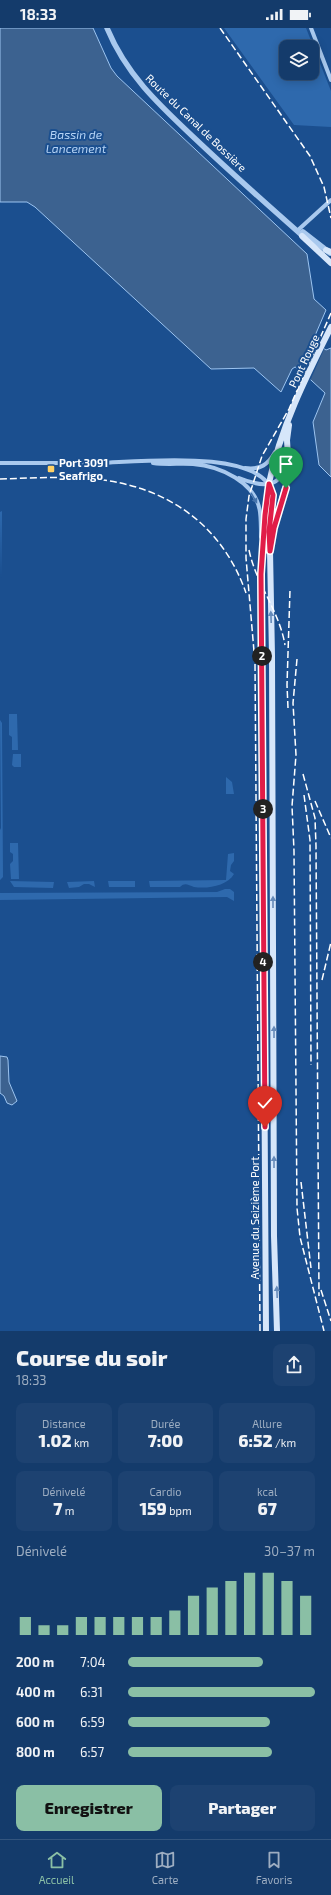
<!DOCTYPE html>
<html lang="fr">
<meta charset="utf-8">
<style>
:root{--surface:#143b6b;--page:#1d4271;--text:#f1f3f6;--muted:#9dadc1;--line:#33557e;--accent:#8abfa5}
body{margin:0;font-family:"Exo 2",sans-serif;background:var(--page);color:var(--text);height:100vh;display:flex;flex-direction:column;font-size:15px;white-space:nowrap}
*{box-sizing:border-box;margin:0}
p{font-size:13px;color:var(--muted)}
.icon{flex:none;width:22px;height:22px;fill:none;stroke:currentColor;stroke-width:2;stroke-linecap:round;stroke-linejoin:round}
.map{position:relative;height:1303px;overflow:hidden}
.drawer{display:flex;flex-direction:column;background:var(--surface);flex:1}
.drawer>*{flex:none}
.fabs{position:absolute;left:279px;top:12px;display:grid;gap:8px}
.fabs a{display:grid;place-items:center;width:40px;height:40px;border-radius:8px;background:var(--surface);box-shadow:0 2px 10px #0003,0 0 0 1px var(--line);font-size:20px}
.pin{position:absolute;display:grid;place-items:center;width:34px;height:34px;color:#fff;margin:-41px -17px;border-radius:50% 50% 50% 0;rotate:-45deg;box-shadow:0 0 4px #0007}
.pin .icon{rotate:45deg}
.km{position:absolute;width:20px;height:20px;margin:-10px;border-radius:50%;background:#222;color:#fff;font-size:11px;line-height:20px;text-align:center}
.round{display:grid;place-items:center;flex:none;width:42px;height:42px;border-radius:8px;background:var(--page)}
.headline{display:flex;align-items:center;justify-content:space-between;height:68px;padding:0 16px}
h1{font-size:22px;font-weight:800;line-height:30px}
.figures{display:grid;grid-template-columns:repeat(3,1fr);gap:6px;height:68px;padding:4px 16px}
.figures div{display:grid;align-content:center;border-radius:8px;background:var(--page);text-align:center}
.figures b{font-size:17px;font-weight:800}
.figures small{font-size:11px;font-weight:400}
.figures p{font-size:11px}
.chart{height:112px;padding:8px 16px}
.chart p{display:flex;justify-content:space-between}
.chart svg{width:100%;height:72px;margin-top:4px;stroke:var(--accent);stroke-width:6}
.button{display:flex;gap:8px;margin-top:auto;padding:8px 16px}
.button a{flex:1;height:46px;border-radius:8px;background:var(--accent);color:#111;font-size:16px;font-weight:800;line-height:46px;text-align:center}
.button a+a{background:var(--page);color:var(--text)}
ul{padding:0 16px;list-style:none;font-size:13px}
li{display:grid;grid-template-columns:64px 48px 1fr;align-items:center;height:30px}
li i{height:10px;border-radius:5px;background:var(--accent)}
.status{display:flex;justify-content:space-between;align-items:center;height:28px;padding:0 20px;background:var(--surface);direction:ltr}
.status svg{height:11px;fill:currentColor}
.menu{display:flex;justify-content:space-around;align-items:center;height:56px;border-top:1px solid var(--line);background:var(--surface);font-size:11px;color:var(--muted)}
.menu a{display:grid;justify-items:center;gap:2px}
.menu .active{color:var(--accent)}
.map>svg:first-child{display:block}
</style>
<div class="status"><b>18:33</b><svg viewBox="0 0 49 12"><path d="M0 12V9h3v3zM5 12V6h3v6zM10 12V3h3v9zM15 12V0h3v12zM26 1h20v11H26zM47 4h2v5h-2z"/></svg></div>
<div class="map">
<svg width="331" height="1303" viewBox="0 0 331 1303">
<rect width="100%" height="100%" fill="#1b4f8f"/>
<path fill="#2e69ad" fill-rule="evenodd" d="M224,0H306L331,63V99L294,97ZM286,19H312V45H286Z
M2,483L1,550L0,484Z
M9,686H17L18,722H12V709L9,707Z
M0,692L2,695L3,849L0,852V802L1,800Z
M13,726H21V739H14L12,737Z
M226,749L232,754L234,766H226Z
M10,815H18L19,851H11L10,836L13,833V826L10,824Z
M234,825V833L231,837L230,843L234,846C227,858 208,861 194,859C188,857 185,854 180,859H150L149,853L226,852L228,826Z
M10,853L54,854L53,860L14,859Z
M94,853L95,859L89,856H84L79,859L69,860L67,854Z
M108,853H135V859H109Z
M225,861H230L234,864V873L227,869L0,872V865L217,864Z"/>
<path fill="#3c6290" stroke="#9cc4f0" d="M0,0H93L111,40L117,48L307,226L314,271L326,282L314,310L315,314L326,322L331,320V449L319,437L313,394L325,365L299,341L295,339L292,341L281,364L254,340L211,341L35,179L27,174H0Z
M0,1028L7,1029L8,1032L9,1054L17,1073L12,1077L7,1075L4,1068L0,1065Z"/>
<path fill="#1b4f8f" d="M316,312L325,319L310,353L301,345Z"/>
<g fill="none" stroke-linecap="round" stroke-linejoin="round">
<path stroke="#a9c9ee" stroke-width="4" d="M311,0L331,52
M297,203L331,172
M0,435C34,435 67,435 101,435C136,434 265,419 273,467L269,514
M153,435C167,437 180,435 193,436C220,438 256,454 260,484C261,492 261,501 261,509
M245,440C260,442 268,437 275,424
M239,450C261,459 283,462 286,432"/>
<path stroke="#a9c9ee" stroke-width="5.5" d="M107,0C128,51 165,82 204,119C237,150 271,180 305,210
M303,204L330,225"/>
<path stroke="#d6e6fa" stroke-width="6" d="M302,208L331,235
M326,222L331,224
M266,1303L261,546C263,516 264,485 269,455C280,401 306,349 331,299
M277,1303L274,1208L272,628L270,523L274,500L289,446L287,412L289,397"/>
<path stroke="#fff" stroke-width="1.5" stroke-dasharray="7 3" stroke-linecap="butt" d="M220,0L310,128L324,159L331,190
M0,451C31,450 63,448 95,451C166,458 222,496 246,565
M249,522C256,556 279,582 285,617
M297,631L293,675L296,727L292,778L294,823L297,1180L300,1209L324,1303
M288,680L287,657L290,562
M303,746L315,790L316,818L319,1268
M304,767L310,812L311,1037
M315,773L331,810
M322,952L331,914
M301,1154L311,1240
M321,1262L331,1293
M260,1303L255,635L246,530V491L249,468L262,428L289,381L331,285"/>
</g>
<defs><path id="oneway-solid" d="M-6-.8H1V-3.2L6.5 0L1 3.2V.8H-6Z"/></defs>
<use fill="#4674ac" href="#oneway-solid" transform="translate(254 470) rotate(60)"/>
<g fill="#668bba">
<use href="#oneway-solid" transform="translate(271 589) rotate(-92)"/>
<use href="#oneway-solid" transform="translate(273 874) rotate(-90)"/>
<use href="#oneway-solid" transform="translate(274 1004) rotate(-90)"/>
<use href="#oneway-solid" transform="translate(274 1134) rotate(-90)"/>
<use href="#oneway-solid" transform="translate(277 1264) rotate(-92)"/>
</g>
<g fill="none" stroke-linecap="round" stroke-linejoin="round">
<defs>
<path id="route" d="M265,1099L261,546L265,487L269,456L273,467L269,504L270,523L274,500L286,460"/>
</defs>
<use href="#route" stroke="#fff" stroke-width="8"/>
<use href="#route" stroke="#e11d48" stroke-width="5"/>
</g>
<rect fill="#ffd166" stroke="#1b4f8f" stroke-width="1.5" x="47" y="437" width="8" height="8" rx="2"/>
<g text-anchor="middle" stroke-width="4" stroke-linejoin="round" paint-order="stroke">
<g font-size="11" fill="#fff" stroke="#1b4f8f">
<text transform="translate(196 95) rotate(44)" y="4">Route du Canal de Bossière</text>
<text transform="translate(304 333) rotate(-65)" y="4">Pont Rouge</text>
<text transform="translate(255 1190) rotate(-90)" y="4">Avenue du Seizième Port</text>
</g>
<g font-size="11" font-weight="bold" fill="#fff" stroke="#1b4f8f" text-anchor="start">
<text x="59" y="439">Port 3091<tspan x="59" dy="13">Seafrigo</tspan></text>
</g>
<g font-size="12" font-style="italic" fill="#b5d3f5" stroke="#1b4f8f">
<text x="76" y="111">Bassin de<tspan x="76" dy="14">Lancement</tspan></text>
</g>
</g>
</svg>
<div class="fabs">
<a><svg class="icon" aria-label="layers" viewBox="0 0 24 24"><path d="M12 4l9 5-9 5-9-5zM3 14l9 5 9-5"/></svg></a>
</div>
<div class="pin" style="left:286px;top:460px;background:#1e9e55"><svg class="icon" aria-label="arrive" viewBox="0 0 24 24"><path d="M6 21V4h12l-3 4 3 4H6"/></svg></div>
<div class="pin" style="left:265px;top:1099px;background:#d93025"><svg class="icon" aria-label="check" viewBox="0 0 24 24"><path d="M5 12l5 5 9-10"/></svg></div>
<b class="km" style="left:262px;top:628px">2</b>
<b class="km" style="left:263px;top:781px">3</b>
<b class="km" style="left:263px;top:934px">4</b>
</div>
<section class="drawer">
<div class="headline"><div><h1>Course du soir</h1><p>18:33</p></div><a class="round"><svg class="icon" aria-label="share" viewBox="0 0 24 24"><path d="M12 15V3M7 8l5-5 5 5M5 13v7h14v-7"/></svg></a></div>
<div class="figures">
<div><p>Distance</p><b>1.02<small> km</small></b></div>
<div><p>Durée</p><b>7:00</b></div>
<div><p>Allure</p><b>6:52<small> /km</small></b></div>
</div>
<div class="figures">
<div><p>Dénivelé</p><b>7<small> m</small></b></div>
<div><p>Cardio</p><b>159<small> bpm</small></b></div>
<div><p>kcal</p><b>67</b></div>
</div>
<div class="chart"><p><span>Dénivelé</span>30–37 m</p>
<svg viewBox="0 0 160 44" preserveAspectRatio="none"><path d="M5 44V33M15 44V38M25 44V38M35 44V33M45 44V33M55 44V33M65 44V33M75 44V33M85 44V29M95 44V20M105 44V15M115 44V11M125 44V6M135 44V6M145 44V11M155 44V20"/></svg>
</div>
<ul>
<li><b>200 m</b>7:04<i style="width:72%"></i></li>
<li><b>400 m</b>6:31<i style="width:100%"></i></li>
<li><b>600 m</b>6:59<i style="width:76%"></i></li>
<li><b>800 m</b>6:57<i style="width:77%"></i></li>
</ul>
<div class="button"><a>Enregistrer</a><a>Partager</a></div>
</section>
<nav class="menu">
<a class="active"><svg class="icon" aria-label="home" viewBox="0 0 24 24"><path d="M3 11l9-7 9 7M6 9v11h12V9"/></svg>Accueil</a>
<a><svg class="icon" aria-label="map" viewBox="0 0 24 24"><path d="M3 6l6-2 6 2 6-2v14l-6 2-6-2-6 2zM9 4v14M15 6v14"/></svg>Carte</a>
<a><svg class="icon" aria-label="saved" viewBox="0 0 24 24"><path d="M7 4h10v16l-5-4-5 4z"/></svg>Favoris</a>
</nav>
